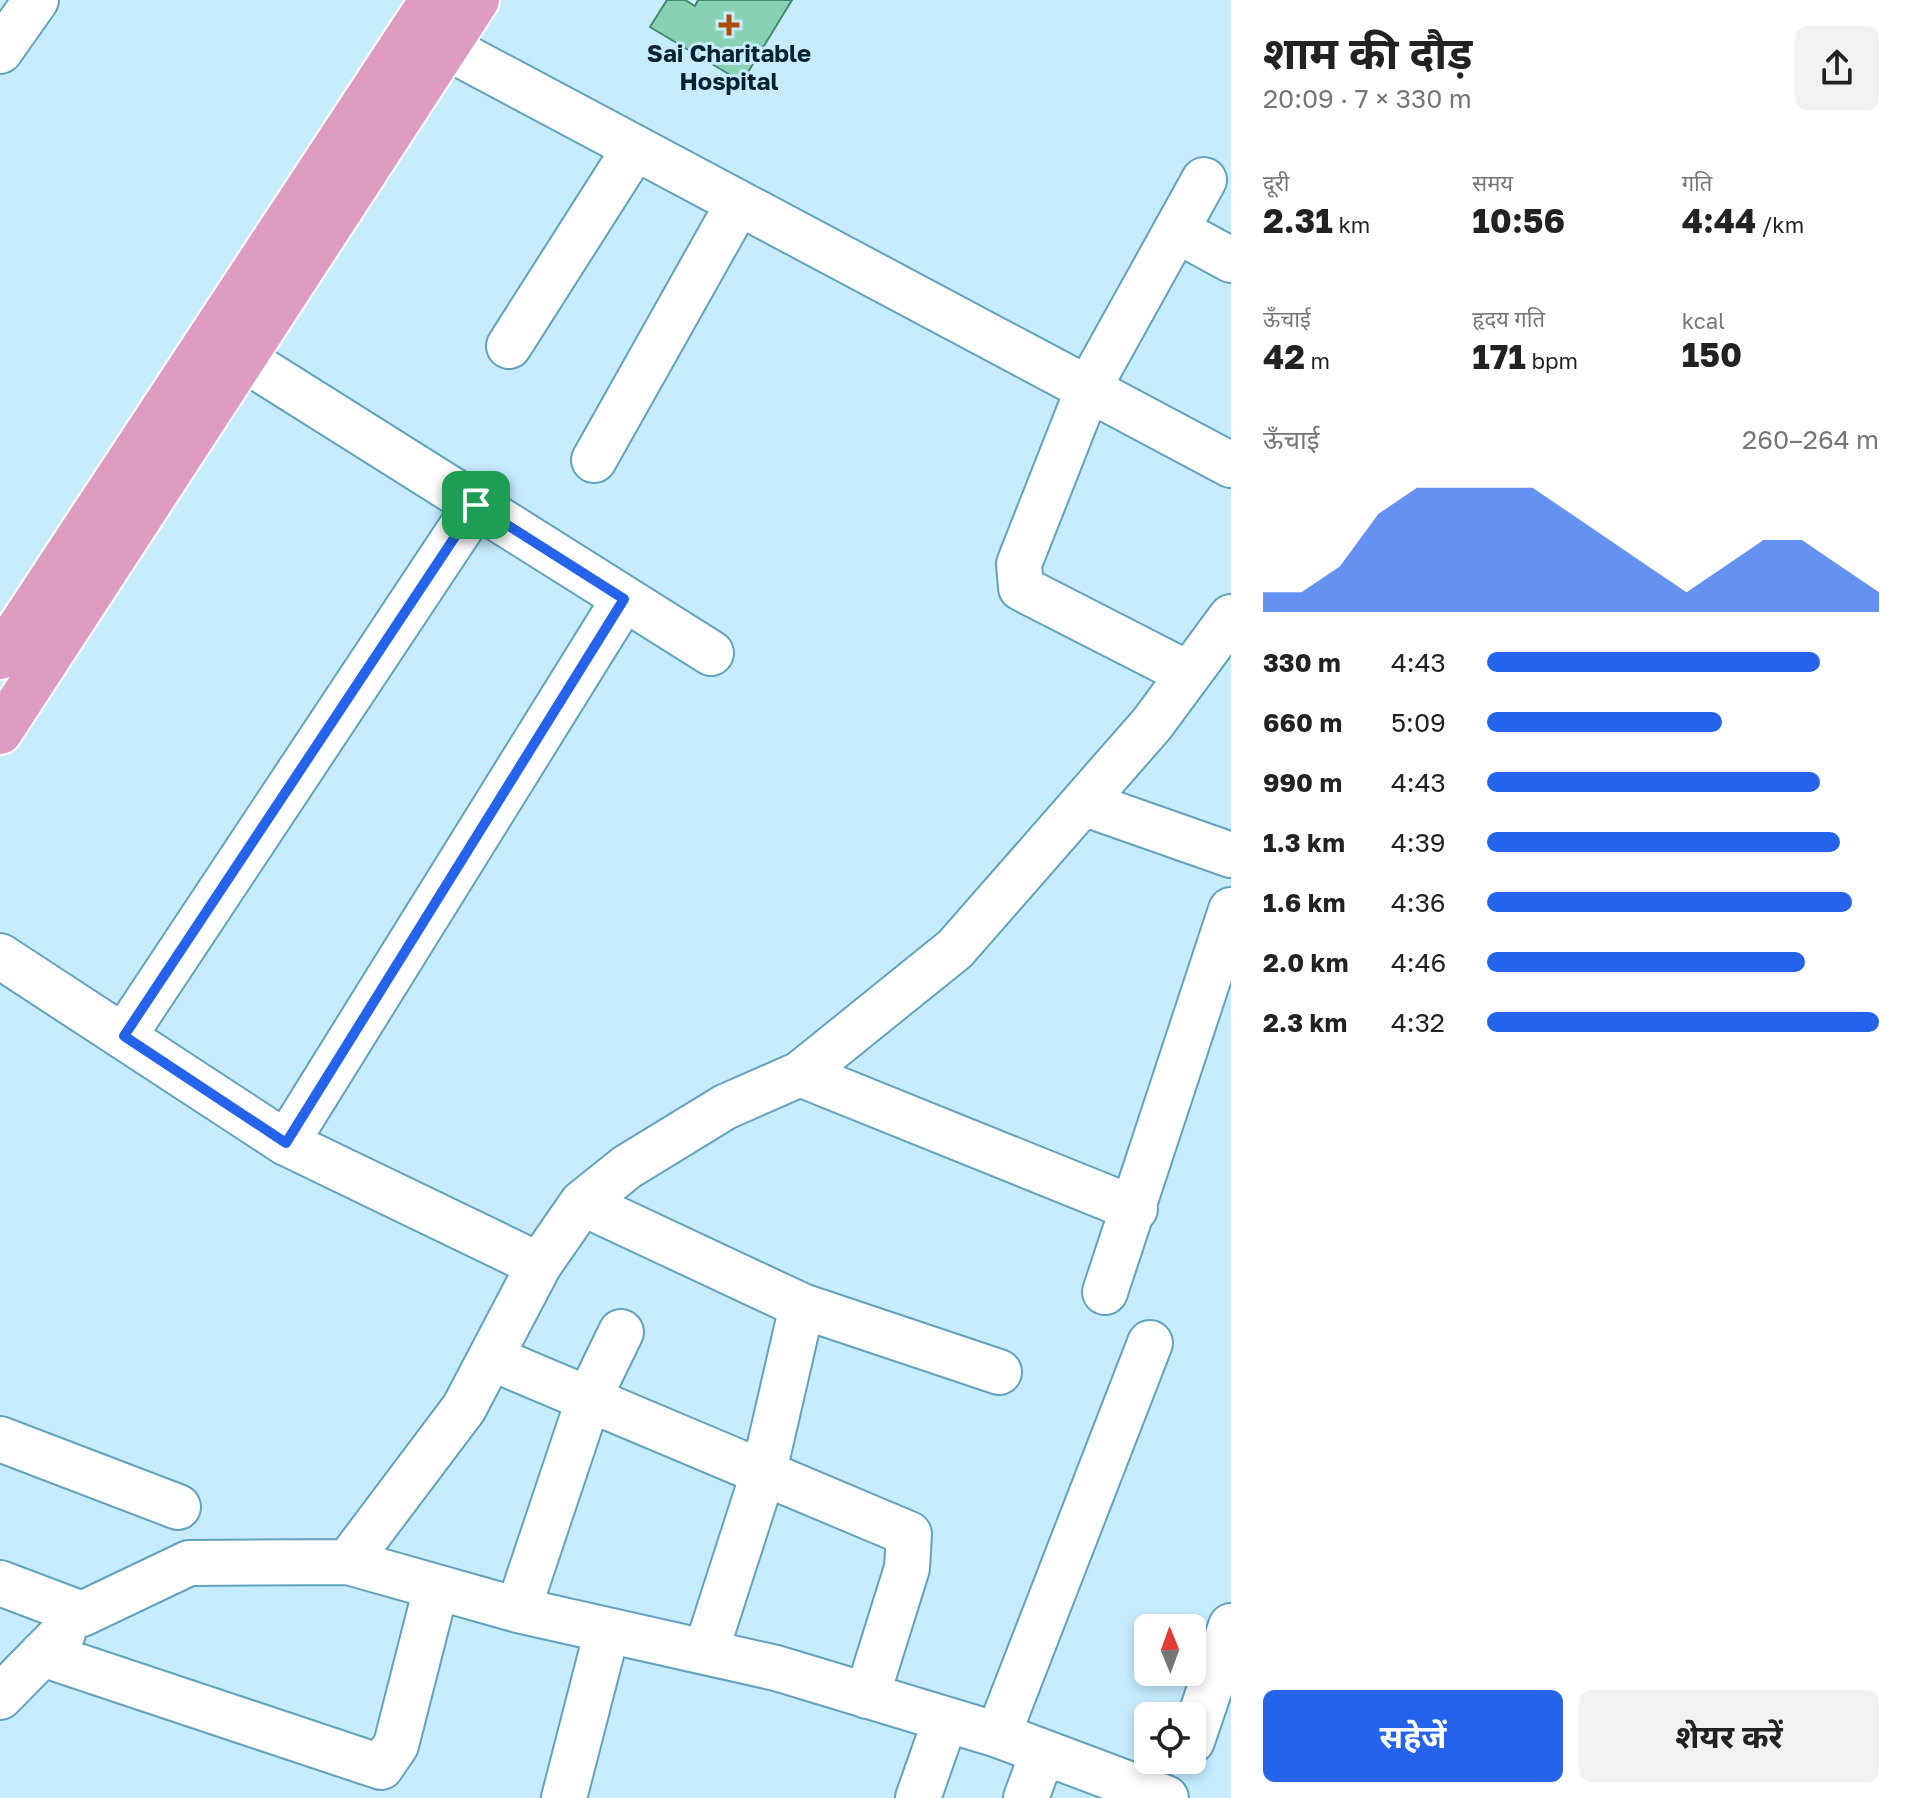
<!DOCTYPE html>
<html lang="hi">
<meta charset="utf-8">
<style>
:root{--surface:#fff;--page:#f2f2f2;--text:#222;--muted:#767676;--accent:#2563eb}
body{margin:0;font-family:"Golos Text","Noto Sans Devanagari",sans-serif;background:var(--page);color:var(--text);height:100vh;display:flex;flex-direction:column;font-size:30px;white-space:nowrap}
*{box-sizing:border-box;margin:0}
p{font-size:26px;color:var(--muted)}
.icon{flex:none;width:44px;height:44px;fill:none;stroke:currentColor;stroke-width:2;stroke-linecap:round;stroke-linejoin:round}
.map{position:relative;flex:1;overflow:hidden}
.sheet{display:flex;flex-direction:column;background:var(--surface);width:680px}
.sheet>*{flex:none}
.needle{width:52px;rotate:359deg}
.controls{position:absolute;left:1134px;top:1614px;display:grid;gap:16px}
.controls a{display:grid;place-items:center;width:72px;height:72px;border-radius:12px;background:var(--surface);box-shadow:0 4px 12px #0003;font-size:40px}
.pin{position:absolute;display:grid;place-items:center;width:68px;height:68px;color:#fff;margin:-34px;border-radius:16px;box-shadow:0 4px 12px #0006}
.round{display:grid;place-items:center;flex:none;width:84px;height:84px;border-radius:12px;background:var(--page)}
.headline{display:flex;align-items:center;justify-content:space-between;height:136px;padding:0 32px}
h1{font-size:44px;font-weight:700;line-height:60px}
.figures{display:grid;grid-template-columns:repeat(3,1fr);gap:12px;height:136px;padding:8px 32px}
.figures div{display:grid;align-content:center}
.figures b{font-size:34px;font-weight:700}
.figures small{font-size:22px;font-weight:400}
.figures p{font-size:22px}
.chart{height:224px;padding:16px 32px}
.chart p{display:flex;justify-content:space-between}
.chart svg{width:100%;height:144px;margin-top:8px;fill:var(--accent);opacity:.7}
.button{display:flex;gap:16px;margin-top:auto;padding:16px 32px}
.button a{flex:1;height:92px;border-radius:12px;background:var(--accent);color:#fff;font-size:32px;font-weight:700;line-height:92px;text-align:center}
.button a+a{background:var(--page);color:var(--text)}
ul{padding:0 32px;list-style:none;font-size:26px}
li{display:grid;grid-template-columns:128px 96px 1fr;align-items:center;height:60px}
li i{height:20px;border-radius:10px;background:var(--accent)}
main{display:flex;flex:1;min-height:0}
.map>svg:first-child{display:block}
</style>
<main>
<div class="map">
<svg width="1231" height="1798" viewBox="0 0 1231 1798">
<rect width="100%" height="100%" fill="#c6ecfe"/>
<path fill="#88d1b5" stroke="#478871" stroke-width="2" d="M667,0H685L695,6L698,0H792L742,82L650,27Z"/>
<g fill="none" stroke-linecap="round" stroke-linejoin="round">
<defs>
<path id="minor" d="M446,47L1231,465
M0,51L36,0
M1176,230L1231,260
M509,346L635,148
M244,359L711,653
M594,460L738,204
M1189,674L1021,588L1019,564L1088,389L1204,180
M1083,803L1231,855
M0,956L286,1143L539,1265
M124,1036L476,505
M800,1074L1135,1209
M286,1143L624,599
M582,1203L802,1306L999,1372
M1105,1292L1231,910
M491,1358L909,1534L907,1568L867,1696
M0,1439L178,1507
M348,1562L464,1408L539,1265L582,1203L627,1167L725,1107L800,1074L955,949L1152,724L1231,617
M0,1583L82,1614L189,1563L348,1562L518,1610L776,1668L998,1735L1166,1798
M518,1610L589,1398L621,1332
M706,1651L764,1471L802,1306
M42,1654L381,1767L396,1745L436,1588
M0,1697L63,1633
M998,1735L1150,1343
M1192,1741L1231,1626
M564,1798L607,1631
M918,1798L945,1721
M1026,1798L1043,1752"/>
<path id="major" d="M0,657L432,0
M0,732L477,0"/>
</defs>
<use href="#minor" stroke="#62a2be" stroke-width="48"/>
<use href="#major" stroke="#fff" stroke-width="48"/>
<use href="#minor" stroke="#fff" stroke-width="44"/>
<use href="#major" stroke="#dd9cc0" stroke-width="44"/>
</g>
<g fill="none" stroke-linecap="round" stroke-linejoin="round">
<defs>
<path id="route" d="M476,505L624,599L286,1143L124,1036Z"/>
</defs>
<use href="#route" stroke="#fff" stroke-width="16"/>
<use href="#route" stroke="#2563eb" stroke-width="10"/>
</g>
<path fill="#ac4c01" stroke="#c6ecfe" stroke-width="3" d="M725 13h8v8h8v8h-8v8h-8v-8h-8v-8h8z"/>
<g text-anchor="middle" stroke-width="6" stroke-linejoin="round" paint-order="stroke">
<g font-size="24" font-weight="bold" fill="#06222c" stroke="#c6ecfe">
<text x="729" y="62">Sai Charitable<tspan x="729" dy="28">Hospital</tspan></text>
</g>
</g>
</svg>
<div class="controls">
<a><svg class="needle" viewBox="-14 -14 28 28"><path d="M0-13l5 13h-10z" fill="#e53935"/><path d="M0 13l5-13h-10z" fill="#767676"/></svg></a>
<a><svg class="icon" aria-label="locate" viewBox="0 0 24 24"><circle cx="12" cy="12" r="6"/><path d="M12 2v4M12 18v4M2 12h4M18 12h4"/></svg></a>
</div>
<div class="pin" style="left:476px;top:505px;background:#1e9e55"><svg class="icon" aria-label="arrive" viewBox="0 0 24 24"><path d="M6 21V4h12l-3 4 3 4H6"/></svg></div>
</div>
<section class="sheet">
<div class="headline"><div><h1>शाम की दौड़</h1><p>20:09 · 7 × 330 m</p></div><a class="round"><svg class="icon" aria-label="share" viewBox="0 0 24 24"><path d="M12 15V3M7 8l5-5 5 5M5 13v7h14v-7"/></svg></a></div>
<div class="figures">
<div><p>दूरी</p><b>2.31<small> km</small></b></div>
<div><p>समय</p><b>10:56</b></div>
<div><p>गति</p><b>4:44<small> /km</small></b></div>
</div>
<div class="figures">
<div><p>ऊँचाई</p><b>42<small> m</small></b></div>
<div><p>हृदय गति</p><b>171<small> bpm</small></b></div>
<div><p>kcal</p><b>150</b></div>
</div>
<div class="chart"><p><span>ऊँचाई</span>260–264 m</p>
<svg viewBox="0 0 160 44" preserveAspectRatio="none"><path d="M0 44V38L10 38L20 30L30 14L40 6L50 6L60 6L70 6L80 14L90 22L100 30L110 38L120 30L130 22L140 22L150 30L160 38V44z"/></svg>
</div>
<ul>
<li><b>330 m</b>4:43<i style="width:85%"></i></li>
<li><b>660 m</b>5:09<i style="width:60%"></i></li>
<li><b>990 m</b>4:43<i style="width:85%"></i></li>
<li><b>1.3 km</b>4:39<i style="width:90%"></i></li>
<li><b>1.6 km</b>4:36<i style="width:93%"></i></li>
<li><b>2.0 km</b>4:46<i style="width:81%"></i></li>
<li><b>2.3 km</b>4:32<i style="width:100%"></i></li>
</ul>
<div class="button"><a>सहेजें</a><a>शेयर करें</a></div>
</section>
</main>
